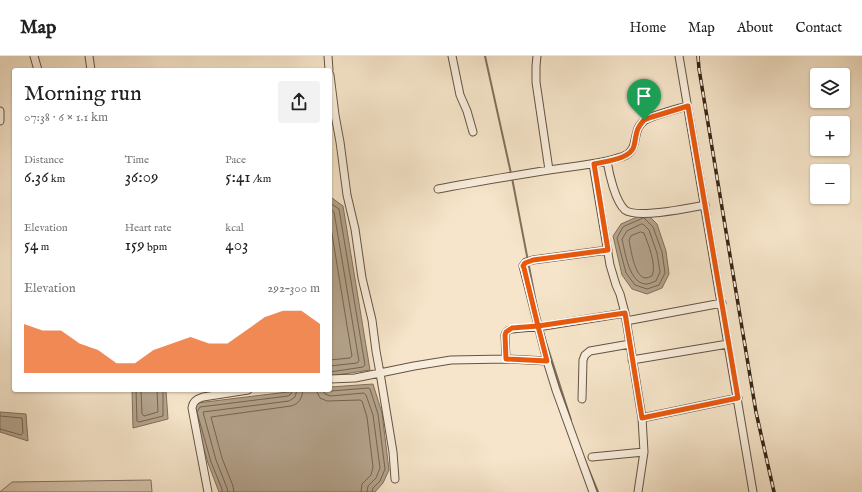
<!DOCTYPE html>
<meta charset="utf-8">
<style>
:root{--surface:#fff;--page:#f2f2f2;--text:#222;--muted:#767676;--line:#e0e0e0;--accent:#ea580c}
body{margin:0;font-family:"IM FELL English",serif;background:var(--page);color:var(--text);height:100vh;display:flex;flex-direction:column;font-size:15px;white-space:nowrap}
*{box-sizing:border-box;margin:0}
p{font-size:13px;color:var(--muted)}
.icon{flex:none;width:22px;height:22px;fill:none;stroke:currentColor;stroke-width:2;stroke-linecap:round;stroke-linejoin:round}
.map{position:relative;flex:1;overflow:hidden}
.side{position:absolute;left:12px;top:12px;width:320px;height:324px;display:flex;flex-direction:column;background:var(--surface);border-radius:4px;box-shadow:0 1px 3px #0004}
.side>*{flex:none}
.tools{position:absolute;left:810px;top:12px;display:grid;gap:8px}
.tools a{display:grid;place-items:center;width:40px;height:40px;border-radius:4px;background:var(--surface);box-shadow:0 1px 3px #0004;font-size:20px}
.pin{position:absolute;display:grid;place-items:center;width:34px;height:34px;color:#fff;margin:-41px -17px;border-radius:50% 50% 50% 0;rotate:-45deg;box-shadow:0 0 4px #0007}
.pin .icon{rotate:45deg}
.round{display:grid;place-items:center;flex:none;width:42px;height:42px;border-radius:4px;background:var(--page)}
.summary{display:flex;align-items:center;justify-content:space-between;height:68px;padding:0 12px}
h1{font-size:22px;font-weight:600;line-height:30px}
.metrics{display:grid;grid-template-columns:repeat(3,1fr);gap:6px;height:68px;padding:4px 12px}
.metrics div{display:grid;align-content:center}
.metrics b{font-size:17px;font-weight:600}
.metrics small{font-size:11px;font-weight:400}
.metrics p{font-size:11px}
.chart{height:112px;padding:8px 12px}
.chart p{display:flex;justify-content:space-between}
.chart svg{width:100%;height:72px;margin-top:4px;fill:var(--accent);opacity:.7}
header{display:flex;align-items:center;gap:24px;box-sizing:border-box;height:56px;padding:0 20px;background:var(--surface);border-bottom:1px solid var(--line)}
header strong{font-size:19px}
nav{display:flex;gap:22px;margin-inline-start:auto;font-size:14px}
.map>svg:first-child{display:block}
</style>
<header>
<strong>Map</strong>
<nav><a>Home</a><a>Map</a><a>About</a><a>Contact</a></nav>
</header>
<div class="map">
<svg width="862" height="436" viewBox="0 0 862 436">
<rect width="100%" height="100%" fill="#f6e5ca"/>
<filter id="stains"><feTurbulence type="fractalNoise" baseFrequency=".005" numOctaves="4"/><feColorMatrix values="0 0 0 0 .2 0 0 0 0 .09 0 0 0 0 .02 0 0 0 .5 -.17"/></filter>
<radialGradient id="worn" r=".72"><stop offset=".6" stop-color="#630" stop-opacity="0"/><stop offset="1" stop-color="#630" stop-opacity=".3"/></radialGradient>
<path fill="#d5c4ab" stroke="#857460" d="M151,424L152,436H0L12,426Z"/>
<path fill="#b4a38c" stroke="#81705c" d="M332,142L343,150L370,314L330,320V143Z
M646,157L657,168L666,195L669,218L662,232L647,238L632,233L622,219L613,180L621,168Z
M373,328L382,357L389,414L383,427L375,436H219L208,407L193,355L197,347L304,334H330V331Z
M132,334H166L168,363L133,372Z
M0,356L26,358L28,385L0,376Z"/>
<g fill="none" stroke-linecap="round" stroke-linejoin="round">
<path stroke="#746450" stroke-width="1" d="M330,147L339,153L365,309L363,311L330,316
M330,152L334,156L359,305L357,307L330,310
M644,162L653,171L662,196L665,217L659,229L647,233L635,229L626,217L617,182L623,171Z
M330,166L352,300L350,302L330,304
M642,168L644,169L649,174L657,197L660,216L656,225C653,226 649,228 647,228C629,229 625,195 622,183L627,175Z
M641,176L644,177C648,188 657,209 652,220C649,221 648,222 645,222C634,220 631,193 629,184L631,180Z
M136,334L137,365L139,366L163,360V334
M141,334L142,358L144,360L158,356L157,334
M316,334L320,342L327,345L360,344L362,345L367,361L373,411L371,419L362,428L361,436
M322,334L325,338L330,340L364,337L366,339L373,359L380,412L376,422L368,430L367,436
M328,334L331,335L368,332L370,333L378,358L385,413L380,425L373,432L372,436
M0,360L22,362L23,377L21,379L0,373
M222,436V433L211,406L197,356L200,351L288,340L291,338L292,334
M228,436L227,432L216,404L203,356L289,345L295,341L297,334
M234,436L233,430L222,402L211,361L291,350C299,348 302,342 303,334"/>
<path stroke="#81705c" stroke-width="2" d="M485,0L512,122L538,257
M544,280L571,364
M584,402L598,436"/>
<defs>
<path id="minor" d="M34,0L38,14
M89,0L91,14
M328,0L329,14
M452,0L460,39L467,55L473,76
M537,0L536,10V26L549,114
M679,0L753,436
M330,19L335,59L340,86L347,139L355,173L362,222L372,264L376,295L380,317L355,322L330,323
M0,55V65
M607,105C609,117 615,145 625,154C637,163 689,152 705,149
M593,108L610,209L616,229L620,238L625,257L642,362L644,396L638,436
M438,133C475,126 512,120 549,114C569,111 588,109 607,105C613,103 619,102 624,100C640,94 631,74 644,65C652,59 677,53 687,50
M626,265L722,247
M506,303L505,279C506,275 508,274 512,273L544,270L625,257
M632,304L728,288
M582,343L583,304L585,299L590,295L630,288
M642,362L738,342
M592,401L644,396
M395,423L393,396L380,317L414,310L451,304L506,303L547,305
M208,436L192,352C193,345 197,343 203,341L248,334
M593,436L556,334L547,305L523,210L526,206L533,204L608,194"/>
</defs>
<use href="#minor" stroke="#655442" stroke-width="9"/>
<use href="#minor" stroke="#f9eedd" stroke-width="7"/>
<defs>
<path id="rail" d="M698,0L699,13L756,356L774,436"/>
</defs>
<use href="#rail" stroke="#352414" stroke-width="3.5"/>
<use href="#rail" stroke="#f9eedd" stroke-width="2" stroke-dasharray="6" stroke-linecap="butt"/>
</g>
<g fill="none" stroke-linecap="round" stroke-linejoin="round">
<defs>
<path id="route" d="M644,64C635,74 637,77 634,90C631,103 606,105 594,108L608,194L533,204L525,207L523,210L524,212L538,270L512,272L506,276L505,279L506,303L547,305L538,270L625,257L642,362L738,342L688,50L652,61L644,64"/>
</defs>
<use href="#route" stroke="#fff" stroke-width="8"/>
<use href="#route" stroke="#ea580c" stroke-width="5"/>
</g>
<rect width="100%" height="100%" filter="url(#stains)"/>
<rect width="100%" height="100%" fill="url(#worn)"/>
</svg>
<div class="tools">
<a><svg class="icon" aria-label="layers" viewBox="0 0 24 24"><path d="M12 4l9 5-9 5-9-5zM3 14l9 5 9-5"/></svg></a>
<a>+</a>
<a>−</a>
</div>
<div class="pin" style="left:644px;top:64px;background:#1e9e55"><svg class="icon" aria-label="arrive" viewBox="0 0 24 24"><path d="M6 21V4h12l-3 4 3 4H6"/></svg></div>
<section class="side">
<div class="summary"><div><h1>Morning run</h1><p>07:38 · 6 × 1.1 km</p></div><a class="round"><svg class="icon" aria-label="share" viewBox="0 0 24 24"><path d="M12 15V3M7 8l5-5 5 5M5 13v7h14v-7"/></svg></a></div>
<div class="metrics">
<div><p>Distance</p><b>6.36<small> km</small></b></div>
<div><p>Time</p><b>36:09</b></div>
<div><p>Pace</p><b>5:41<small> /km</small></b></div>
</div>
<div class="metrics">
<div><p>Elevation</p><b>54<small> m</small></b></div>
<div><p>Heart rate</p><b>159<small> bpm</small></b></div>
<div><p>kcal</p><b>403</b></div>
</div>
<div class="chart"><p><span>Elevation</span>292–300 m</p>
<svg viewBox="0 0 160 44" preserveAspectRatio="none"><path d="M0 44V14L10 18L20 18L30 26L40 30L50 38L60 38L70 30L80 26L90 22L100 26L110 26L120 18L130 10L140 6L150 6L160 14V44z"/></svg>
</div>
</section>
</div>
